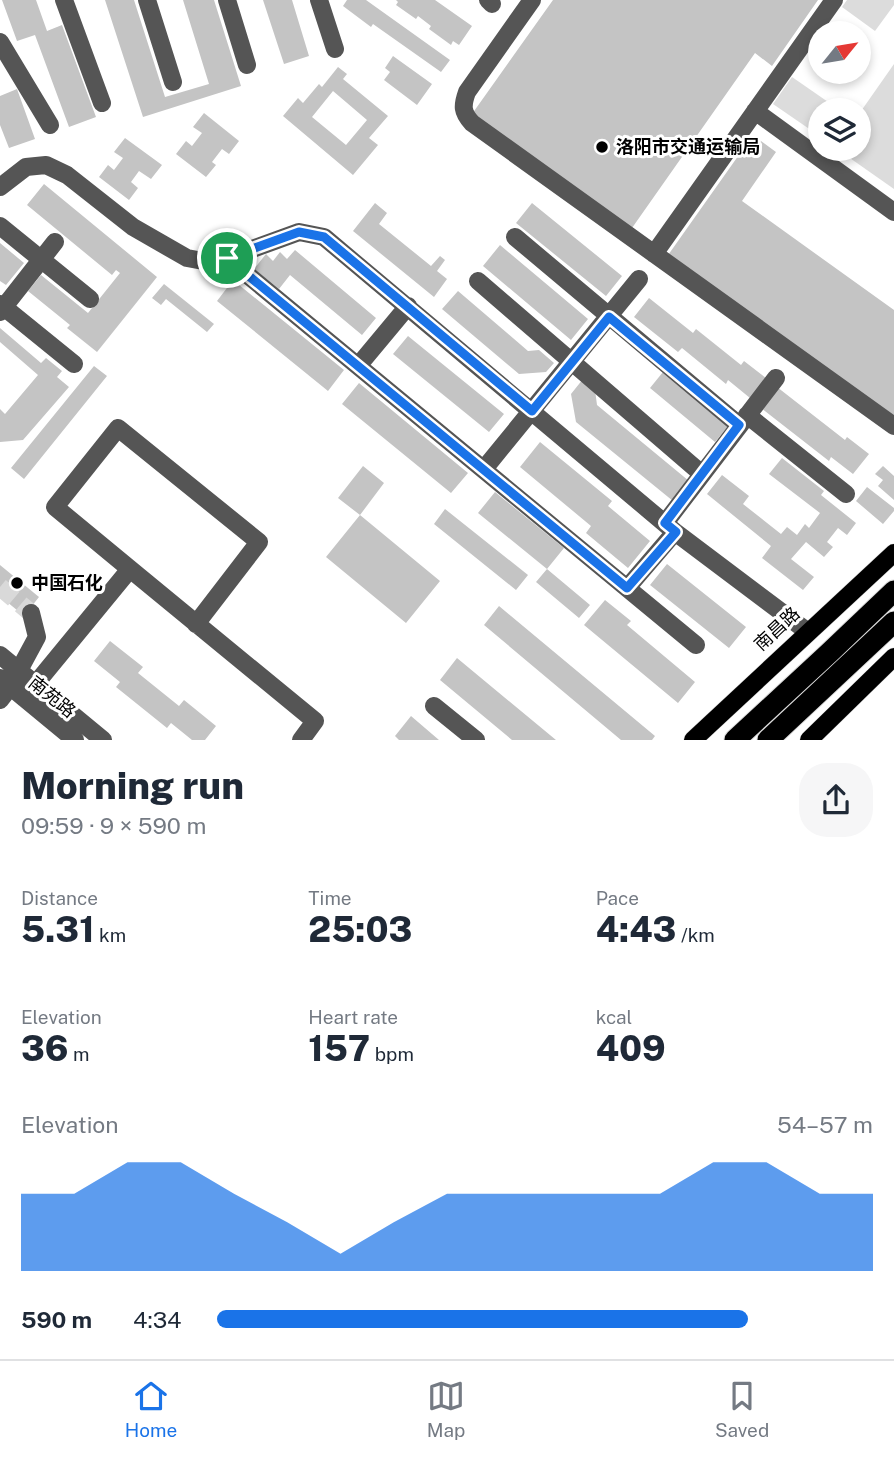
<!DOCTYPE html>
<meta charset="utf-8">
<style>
:root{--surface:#fff;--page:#f6f6f7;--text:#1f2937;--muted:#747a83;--line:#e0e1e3;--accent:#1a73e8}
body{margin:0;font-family:"Public Sans","Noto Sans SC",sans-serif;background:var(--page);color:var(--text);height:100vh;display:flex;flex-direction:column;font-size:26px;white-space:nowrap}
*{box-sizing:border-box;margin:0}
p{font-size:23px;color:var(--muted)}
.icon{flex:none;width:38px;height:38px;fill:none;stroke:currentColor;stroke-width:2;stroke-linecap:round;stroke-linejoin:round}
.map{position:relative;height:740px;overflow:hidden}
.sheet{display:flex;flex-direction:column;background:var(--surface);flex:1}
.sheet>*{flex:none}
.needle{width:46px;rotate:60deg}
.controls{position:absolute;left:808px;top:21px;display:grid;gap:14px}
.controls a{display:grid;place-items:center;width:63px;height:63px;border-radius:50%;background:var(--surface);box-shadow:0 4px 10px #0003;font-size:35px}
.pin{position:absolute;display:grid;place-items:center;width:60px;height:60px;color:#fff;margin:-30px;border:4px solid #fff;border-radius:50%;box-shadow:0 2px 7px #0007}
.round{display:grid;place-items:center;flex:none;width:74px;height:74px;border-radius:28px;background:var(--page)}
.summary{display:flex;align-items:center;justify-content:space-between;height:119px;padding:0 21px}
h1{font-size:38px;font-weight:800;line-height:52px}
.metrics{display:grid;grid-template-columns:repeat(3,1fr);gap:10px;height:119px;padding:7px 21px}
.metrics div{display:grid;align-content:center}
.metrics b{font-size:35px;font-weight:800}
.metrics small{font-size:19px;font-weight:400}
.metrics p{font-size:19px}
.chart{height:196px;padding:14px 21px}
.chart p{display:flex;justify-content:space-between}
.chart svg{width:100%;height:126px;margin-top:7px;fill:var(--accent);opacity:.7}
ul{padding:0 21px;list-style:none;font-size:23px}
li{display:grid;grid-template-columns:112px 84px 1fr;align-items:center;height:52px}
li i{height:18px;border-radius:9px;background:var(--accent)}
.menu{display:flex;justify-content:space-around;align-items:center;height:98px;border-top:2px solid var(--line);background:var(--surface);font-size:19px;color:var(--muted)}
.menu a{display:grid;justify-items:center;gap:4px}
.menu .active{color:var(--accent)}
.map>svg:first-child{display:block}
</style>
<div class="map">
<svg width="894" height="740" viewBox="0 0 894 740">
<rect width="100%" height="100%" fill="#fff"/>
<path fill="#dcdcdc" d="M847,0H894V5L875,31L842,7Z
M894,64V189L837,149H859V114Z
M792,77L831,104L828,110H821V137L773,104Z"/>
<path fill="#c4c4c4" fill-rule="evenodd" d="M2,0H36L47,31L62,25L96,117L69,127L35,35L17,41Z
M105,0H134L165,97L209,84L183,0H214L241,86L143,117Z
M263,0H292L309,56L284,64Z
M347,0H366L450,60L441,72L373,24L371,27L343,6Z
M396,0H435L472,26L459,45L453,41L451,45L429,29L431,26L418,16L416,19L396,5L398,2Z
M553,0H818L772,66L755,53L632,228L472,114Z
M393,56L432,84L417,105L384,80L390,72L385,68Z
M338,67L347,74L343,79L388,116L369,138L378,145L353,175L283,116L298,98L303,103L319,84L322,87ZM333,91L367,120L346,145L312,117Z
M17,89L35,139L9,148L0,125V96Z
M204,113L239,141L229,154L222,149L212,162L216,165L206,177L176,154L186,141L192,146L202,133L193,127Z
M753,135L776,152L742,201L894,310V421L666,258Z
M125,138L162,165L151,179L139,171L131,182L138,188L129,200L99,177L108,165L114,170L123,158L114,152Z
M44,184L157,277L97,352L67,328L70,325L28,291L41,275L88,313L120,273L116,270L112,275L27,205Z
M375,203L387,213L379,224L431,266L440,256L445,260L437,271L447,279L434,297L353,231Z
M532,203L622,276L606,296L516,223Z
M0,243L24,263L6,285L0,281Z
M500,245L588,319L571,340L483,266Z
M295,250L376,318L362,335L290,275L279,289L254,269L266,254L273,261L280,252L287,259Z
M233,280L344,370L328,391L217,301Z
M164,284L214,324L207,332L166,299L161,305L152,298Z
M458,291L528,351L539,350L554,363L546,372L519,374L442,309Z
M649,298L693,333L696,329L741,365L744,361L766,378L750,398L728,380L726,384L682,348L678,352L634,317Z
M0,328L41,363L46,358L62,371L57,377L69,387L23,440L0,442V409L5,414L38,375L0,342Z
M408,336L504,414L489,432L393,354Z
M94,366L107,376L24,479L11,468Z
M663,372L729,425L715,442L650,388Z
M583,379L595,390L597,405L689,481L673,501L576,422L571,394Z
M359,383L468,473L451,493L342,404Z
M777,387L845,440L847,437L869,454L853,474L831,457L829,461L761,408Z
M540,442L612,501L608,506L650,541L628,568L586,533L591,526L520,467Z
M782,458L824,491L821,495L856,523L847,535L838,528L827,542L833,547L824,557L806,542L791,559L814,577L803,590L762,558L771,546L707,494L722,475L749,496L743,504L781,534L787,527L797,535L805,524L809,528L820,513L769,474Z
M363,466L384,483L360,515L338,498Z
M883,466L894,476V500L878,486L883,480L875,474Z
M867,487L894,508V511L883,524L856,501Z
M495,492L564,548L547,569L478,513Z
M445,509L528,575L516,590L434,524Z
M360,515L440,581L406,623L326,557Z
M667,564L746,627L729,648L650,585Z
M0,565L39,597L24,616L0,596Z
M547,569L590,605L579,618L536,582Z
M605,600L631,621L627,625L695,682L678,703L584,625Z
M499,606L655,736L652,740H621L484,625Z
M110,641L143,667L138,673L179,706L184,700L216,726L205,740H192L171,723L167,728L116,687L120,682L94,661Z
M457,658L556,740H512L440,680Z
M411,716L439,740H399L395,736Z"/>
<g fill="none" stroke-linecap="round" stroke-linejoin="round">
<path stroke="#d9d9d9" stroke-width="18" stroke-dasharray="18 9" stroke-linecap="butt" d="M0,587L31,613"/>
<defs>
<path id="major" d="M693,740L894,553
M809,740L894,657"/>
<path id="highway" d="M735,740L829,653L894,591
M768,740L894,622"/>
</defs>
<use href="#major" stroke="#dbdbdb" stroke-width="19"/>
<use href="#highway" stroke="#dbdbdb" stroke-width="23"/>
<path stroke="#555" stroke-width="18" d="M64,0L102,103
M147,0L173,82
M227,0L247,65
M319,0L335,49
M488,0L492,4
M532,0L467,92C462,106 462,112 472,123L894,426
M0,42L50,125
M755,111L894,212
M0,187L26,167L46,165L67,175L133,227L187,258L214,263L299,232L324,237L675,532L808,632
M0,226L90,299
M515,237L739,425
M654,254L834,0
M227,258L696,645
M478,281L702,474
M0,304L74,364
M0,312L55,242
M358,366L408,306
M747,415L846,494
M484,469L639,279
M665,523L776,378
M130,569L55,507L118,428L259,542L196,624
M627,588L675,532
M0,655L103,740
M0,678L75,740
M24,698L130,569L315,721L301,740
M0,700L10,687L37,637L31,613
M434,706L476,740"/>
<use href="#major" stroke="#000" stroke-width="18"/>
<use href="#highway" stroke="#000" stroke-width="21"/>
</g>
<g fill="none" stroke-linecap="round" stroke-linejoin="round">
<defs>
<path id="route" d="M299,232L324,237L532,411L609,317L739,425L665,523L676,532L627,588L227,258Z"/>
</defs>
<use href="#route" stroke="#fff" stroke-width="14"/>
<use href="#route" stroke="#1a73e8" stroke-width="9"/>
</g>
<g fill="#000" stroke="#fff" stroke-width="2.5">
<circle cx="602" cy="147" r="7"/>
<circle cx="17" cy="583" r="7"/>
</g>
<g text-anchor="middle" stroke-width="6" stroke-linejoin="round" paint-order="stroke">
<g font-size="18" font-weight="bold" fill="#000" stroke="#fff" text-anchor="start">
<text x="616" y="153">洛阳市交通运输局</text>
<text x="31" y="589">中国石化</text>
</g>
<g font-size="18" fill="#000" stroke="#fff">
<text transform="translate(777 629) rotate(-43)" y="6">南昌路</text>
<text transform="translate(52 697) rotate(39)" y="6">南苑路</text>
</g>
</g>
</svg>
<div class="controls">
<a><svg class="needle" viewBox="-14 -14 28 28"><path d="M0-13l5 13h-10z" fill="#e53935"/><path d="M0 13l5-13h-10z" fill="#747a83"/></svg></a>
<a><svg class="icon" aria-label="layers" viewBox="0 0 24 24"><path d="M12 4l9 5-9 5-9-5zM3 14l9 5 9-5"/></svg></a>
</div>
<div class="pin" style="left:227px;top:258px;background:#1e9e55"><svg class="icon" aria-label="arrive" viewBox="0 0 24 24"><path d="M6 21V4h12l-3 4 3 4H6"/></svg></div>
</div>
<section class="sheet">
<div class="summary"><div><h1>Morning run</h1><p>09:59 · 9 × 590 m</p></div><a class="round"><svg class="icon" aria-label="share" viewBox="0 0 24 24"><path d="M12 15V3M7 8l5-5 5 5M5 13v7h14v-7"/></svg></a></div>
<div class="metrics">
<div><p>Distance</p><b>5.31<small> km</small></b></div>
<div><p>Time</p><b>25:03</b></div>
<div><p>Pace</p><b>4:43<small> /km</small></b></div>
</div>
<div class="metrics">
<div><p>Elevation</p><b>36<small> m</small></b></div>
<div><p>Heart rate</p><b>157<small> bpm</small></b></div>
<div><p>kcal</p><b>409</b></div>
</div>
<div class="chart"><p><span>Elevation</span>54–57 m</p>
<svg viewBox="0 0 160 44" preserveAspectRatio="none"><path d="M0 44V17L10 17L20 6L30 6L40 17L50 27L60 38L70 27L80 17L90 17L100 17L110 17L120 17L130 6L140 6L150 17L160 17V44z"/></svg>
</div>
<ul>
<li><b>590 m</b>4:34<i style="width:81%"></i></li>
</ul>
</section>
<nav class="menu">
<a class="active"><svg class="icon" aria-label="home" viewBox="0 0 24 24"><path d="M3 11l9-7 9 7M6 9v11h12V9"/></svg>Home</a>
<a><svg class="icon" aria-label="map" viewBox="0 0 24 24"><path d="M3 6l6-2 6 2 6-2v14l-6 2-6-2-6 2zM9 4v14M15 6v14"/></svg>Map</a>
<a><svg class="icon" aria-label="saved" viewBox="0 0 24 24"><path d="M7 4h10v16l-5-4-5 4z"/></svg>Saved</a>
</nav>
